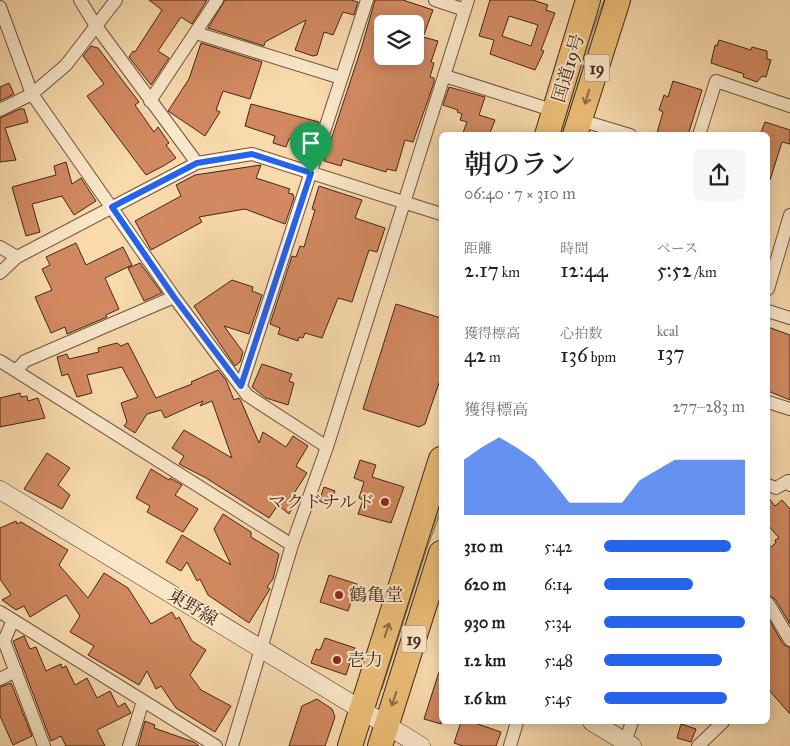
<!DOCTYPE html>
<html lang="ja">
<meta charset="utf-8">
<style>
:root{--surface:#fff;--page:#f6f6f6;--text:#222;--muted:#767676;--accent:#2563eb}
body{margin:0;font-family:"IM FELL Great Primer","Noto Serif JP",serif;background:var(--page);color:var(--text);height:100vh;display:flex;flex-direction:column;font-size:19px;white-space:nowrap}
*{box-sizing:border-box;margin:0}
p{font-size:16px;color:var(--muted)}
.icon{flex:none;width:28px;height:28px;fill:none;stroke:currentColor;stroke-width:2;stroke-linecap:round;stroke-linejoin:round}
.map{position:relative;flex:1;overflow:hidden}
.sheet{position:absolute;left:439px;top:132px;width:331px;height:592px;display:flex;flex-direction:column;background:var(--surface);border-radius:8px;box-shadow:0 2px 12px #0003}
.sheet>*{flex:none}
.controls{position:absolute;left:374px;top:15px;display:grid;gap:10px}
.controls a{display:grid;place-items:center;width:50px;height:50px;border-radius:8px;background:var(--surface);box-shadow:0 2px 12px #0003;font-size:25px}
.pin{position:absolute;display:grid;place-items:center;width:42px;height:42px;color:#fff;margin:-51px -21px;border-radius:50% 50% 50% 0;rotate:-45deg;box-shadow:0 0 5px #0007}
.pin .icon{rotate:45deg}
.round{display:grid;place-items:center;flex:none;width:52px;height:52px;border-radius:8px;background:var(--page)}
.headline{display:flex;align-items:center;justify-content:space-between;height:85px;padding:0 25px}
h1{font-size:28px;font-weight:600;line-height:38px}
.figures{display:grid;grid-template-columns:repeat(3,1fr);gap:8px;height:85px;padding:5px 25px}
.figures div{display:grid;align-content:center}
.figures b{font-size:21px;font-weight:600}
.figures small{font-size:14px;font-weight:400}
.figures p{font-size:14px}
.chart{height:140px;padding:10px 25px}
.chart p{display:flex;justify-content:space-between}
.chart svg{width:100%;height:90px;margin-top:5px;fill:var(--accent);opacity:.7}
ul{padding:0 25px;list-style:none;font-size:16px}
li{display:grid;grid-template-columns:80px 60px 1fr;align-items:center;height:38px}
li i{height:12px;border-radius:6px;background:var(--accent)}
.map>svg:first-child{display:block}
</style>
<div class="map">
<svg width="790" height="746" viewBox="0 0 790 746">
<rect width="100%" height="100%" fill="#f8daad"/>
<filter id="stains"><feTurbulence type="fractalNoise" baseFrequency=".004" numOctaves="4"/><feColorMatrix values="0 0 0 0 .2 0 0 0 0 .09 0 0 0 0 .02 0 0 0 .5 -.17"/></filter>
<radialGradient id="worn" r=".72"><stop offset=".6" stop-color="#630" stop-opacity="0"/><stop offset="1" stop-color="#630" stop-opacity=".3"/></radialGradient>
<path fill="#bcc08b" stroke="#807352" d="M604,0H606L563,135H557L579,65Z
M441,500V511L427,548L382,689H380Z"/>
<path fill="#d28961" stroke="#432619" fill-rule="evenodd" d="M149,0H207L192,24L181,17L158,51L169,58L151,85L129,57L133,51L135,52L162,10Z
M225,0H351L358,2L354,15L343,12L333,35L324,32L317,55L313,56L295,50L306,20L265,42L264,46L208,28Z
M375,0H403L433,10L423,37L438,41L431,62L434,63L430,77L434,78V82L428,100L413,142L405,140L396,171L387,169L386,172L343,159L341,166L324,161L362,46ZM382,24H415V56H382Z
M490,0H533L548,5L546,10L555,13L541,50L544,51L535,70L490,54L494,40L479,36ZM509,16L538,25L531,46L502,36Z
M719,40L751,50L752,47L767,51V59L771,60L766,77L762,76L757,82L743,77L744,74L711,63L715,45L717,46Z
M201,43L262,62L250,99L223,91L216,110L220,112L205,136L168,111L189,79Z
M91,46L98,48L139,102L135,105L154,132L158,127L169,143L166,145L176,158L165,165L146,175L87,96L104,84L83,56Z
M673,81L702,90L688,135H664L657,133L663,112L659,110L664,95L668,97Z
M9,83L14,94L0,101V87Z
M449,87L485,97L479,115L495,120L489,135H462L467,122L460,120L462,114L457,112L458,110L443,105Z
M251,104L319,122L314,135L296,130L294,137L289,139L286,147L273,143L275,136L245,126Z
M20,109H24L28,122L5,128L16,160L0,162V118Z
M765,122L790,130V144L782,142L770,180H768V135H760Z
M66,162L72,184L81,178L96,201L74,215L62,196L32,204L40,232L26,236L12,187L56,175L54,166Z
M261,165L256,178L290,189L288,193L293,194L294,198L285,224L245,209L199,217L202,222L151,250L135,221L181,196L176,185L195,175Z
M319,186L362,200L355,218L385,228L377,252L369,250L352,302L338,298L322,338L305,333L303,338L299,337L298,341L278,334L280,328L270,324L292,256L296,257L300,246L304,247L315,210L312,209Z
M76,243L86,265L123,247L132,265L105,278L119,309L106,315L107,317L67,334L65,327L51,333L35,297L52,290L42,269L50,265L46,257Z
M140,263L162,293L144,301L128,268Z
M232,280L253,287L252,291L262,295L249,334L224,326L243,352L240,362L235,366L194,306Z
M396,304L441,318V377L425,424L419,427L363,409Z
M768,327L790,335V400L768,391Z
M117,343L121,346L128,343L156,398L192,384L191,382L218,370L226,380L234,400L239,398L241,401L259,443L263,432L286,447L293,436L308,446L296,466L307,473L293,495L298,498L289,514L278,505L269,518L206,478L179,464L184,456L172,448L184,430L232,458L212,401L200,406L203,401L165,418L161,410L147,414L135,433L124,426L127,422L121,403L138,397L122,367L87,375L92,393L77,397L68,374L62,376L57,357L67,354L69,359L99,352L98,348Z
M262,364L292,374L289,381L294,383L288,405L266,398L252,387Z
M20,393L21,397L27,396L28,401L38,398L45,418L0,427V398Z
M47,453L70,468L58,485L70,495L62,509L24,489Z
M360,460L376,465L372,477L404,487L391,523L358,514L363,500L359,498L364,482L354,478Z
M151,469L169,480L170,478L182,485L175,495L198,509L183,532L147,512L150,506L136,498Z
M324,487L335,491L330,505L319,501Z
M768,497L775,506L782,500L790,509V624L775,599L768,595V549L776,543L775,540L779,538L768,525Z
M223,514L251,532V537L279,554L273,579L267,587L270,589L249,623L208,595L200,579L197,581L187,562L181,571L166,562L182,535L231,565L214,529Z
M16,521L17,524L21,522L68,550L59,565L88,598L104,573L128,588L151,624L172,612L176,619L179,617L192,641L206,650L190,675L201,690L231,706L215,732L176,708L161,686L156,689L147,671L139,685L88,655L94,646L70,632L80,616L66,595L30,617L24,606L16,610L2,600L11,595L0,579V528Z
M329,575L357,584L348,611L320,602Z
M768,618L783,644L790,648V714L768,689Z
M24,636L30,649L36,647L46,671L61,664L62,668L66,666L75,685L87,678L97,698L110,691L118,707L125,703L131,713L97,730L105,746H66L61,736L51,741L13,641Z
M325,638L355,648L346,675L311,663L316,649L320,650Z
M439,672H441V724L424,719Z
M11,683L32,736L13,745L0,716V687Z
M317,699L332,709L335,717L325,746H289L302,706Z
M145,721L155,725L154,728L194,742L199,746H138Z
M461,722H472L501,732L496,746H463L454,743Z
M681,724L696,729L691,742L677,738Z"/>
<g fill="none" stroke-linecap="round" stroke-linejoin="round">
<defs>
<path id="street" d="M80,0L96,26L197,163
M435,0L465,10
M0,7L32,94L174,297L247,395L327,447
M196,33L341,78
M445,76L555,111
M150,101L217,0
M0,110L32,94L66,65L116,0
M580,120L630,135
M699,135L716,81L790,106
M0,247L17,257
M0,273L17,257L197,163L252,154L441,214
M768,289L790,215
M768,311L790,318
M0,361L292,545
M16,371L25,361L174,297
M241,386L367,0
M768,402L790,409
M768,485L776,488L788,481L790,485
M768,603L790,640
M0,612L216,746
M13,620L4,641L44,746
M0,679L16,671
M625,742L632,722
M129,746L143,701
M232,746L292,545L327,447L468,0
M510,746L517,722
M698,746L723,722"/>
<path id="secondary" d="M0,490L421,746
M592,722L632,746"/>
<path id="highway" d="M547,135L588,0
M575,135L618,0
M350,746L441,459
M380,746L441,553"/>
</defs>
<use href="#street" stroke="#70533e" stroke-width="14"/>
<use href="#secondary" stroke="#432619" stroke-width="19"/>
<use href="#highway" stroke="#432619" stroke-width="26"/>
<use href="#street" stroke="#fae7ca" stroke-width="12"/>
<use href="#secondary" stroke="#fae7ca" stroke-width="18"/>
<use href="#highway" stroke="#ecbd76" stroke-width="24"/>
</g>
<defs><path id="oneway-shaft" d="M-6 0H5M1.5-3L5.5 0L1.5 3" fill="none" stroke-width="1.6" stroke-linecap="round" stroke-linejoin="round" transform="scale(1.25)"/></defs>
<g stroke="#8f6a43">
<use href="#oneway-shaft" transform="translate(587 97) rotate(107)"/>
<use href="#oneway-shaft" transform="translate(387 630) rotate(-72)"/>
<use href="#oneway-shaft" transform="translate(394 699) rotate(108)"/>
</g>
<g fill="none" stroke-linecap="round" stroke-linejoin="round">
<defs>
<path id="route" d="M252,154L311,173L241,386L174,297L112,207L197,163Z"/>
</defs>
<use href="#route" stroke="#fff" stroke-width="10"/>
<use href="#route" stroke="#2563eb" stroke-width="6"/>
</g>
<g fill="#8f2418" stroke="#fae7ca" stroke-width="2">
<circle cx="385" cy="502" r="5"/>
<circle cx="339" cy="595" r="5"/>
<circle cx="337" cy="660" r="5"/>
</g>
<g text-anchor="middle" stroke-width="4" stroke-linejoin="round" paint-order="stroke">
<g fill="#fae7ca" stroke="#7a604e" stroke-width="1">
<rect x="584.5" y="54.5" width="25" height="27" rx="4"/>
<rect x="401.5" y="625.5" width="25" height="27" rx="4"/>
</g>
<g font-size="16" font-weight="bold" fill="#432619">
<text x="597" y="74">19</text>
<text x="414" y="645">19</text>
</g>
<g font-size="18" fill="#432619" stroke="#fae7ca">
<text transform="translate(568 68) rotate(-73)" y="6">国道19号</text>
<text transform="translate(193 607) rotate(31)" y="6">東野線</text>
</g>
<g font-size="18" fill="#432619" stroke="#fae7ca" text-anchor="start">
<text x="375" y="508" text-anchor="end">マクドナルド</text>
<text x="349" y="601">鶴亀堂</text>
<text x="347" y="666">壱力</text>
</g>
</g>
<rect width="100%" height="100%" filter="url(#stains)"/>
<rect width="100%" height="100%" fill="url(#worn)"/>
</svg>
<div class="controls">
<a><svg class="icon" aria-label="layers" viewBox="0 0 24 24"><path d="M12 4l9 5-9 5-9-5zM3 14l9 5 9-5"/></svg></a>
</div>
<div class="pin" style="left:311px;top:173px;background:#1e9e55"><svg class="icon" aria-label="arrive" viewBox="0 0 24 24"><path d="M6 21V4h12l-3 4 3 4H6"/></svg></div>
<section class="sheet">
<div class="headline"><div><h1>朝のラン</h1><p>06:40 · 7 × 310 m</p></div><a class="round"><svg class="icon" aria-label="share" viewBox="0 0 24 24"><path d="M12 15V3M7 8l5-5 5 5M5 13v7h14v-7"/></svg></a></div>
<div class="figures">
<div><p>距離</p><b>2.17<small> km</small></b></div>
<div><p>時間</p><b>12:44</b></div>
<div><p>ペース</p><b>5:52<small> /km</small></b></div>
</div>
<div class="figures">
<div><p>獲得標高</p><b>42<small> m</small></b></div>
<div><p>心拍数</p><b>136<small> bpm</small></b></div>
<div><p>kcal</p><b>137</b></div>
</div>
<div class="chart"><p><span>獲得標高</span>277–283 m</p>
<svg viewBox="0 0 160 44" preserveAspectRatio="none"><path d="M0 44V17L10 11L20 6L30 11L40 17L50 27L60 38L70 38L80 38L90 38L100 27L110 22L120 17L130 17L140 17L150 17L160 17V44z"/></svg>
</div>
<ul>
<li><b>310 m</b>5:42<i style="width:90%"></i></li>
<li><b>620 m</b>6:14<i style="width:63%"></i></li>
<li><b>930 m</b>5:34<i style="width:100%"></i></li>
<li><b>1.2 km</b>5:48<i style="width:84%"></i></li>
<li><b>1.6 km</b>5:45<i style="width:87%"></i></li>
</ul>
</section>
</div>
